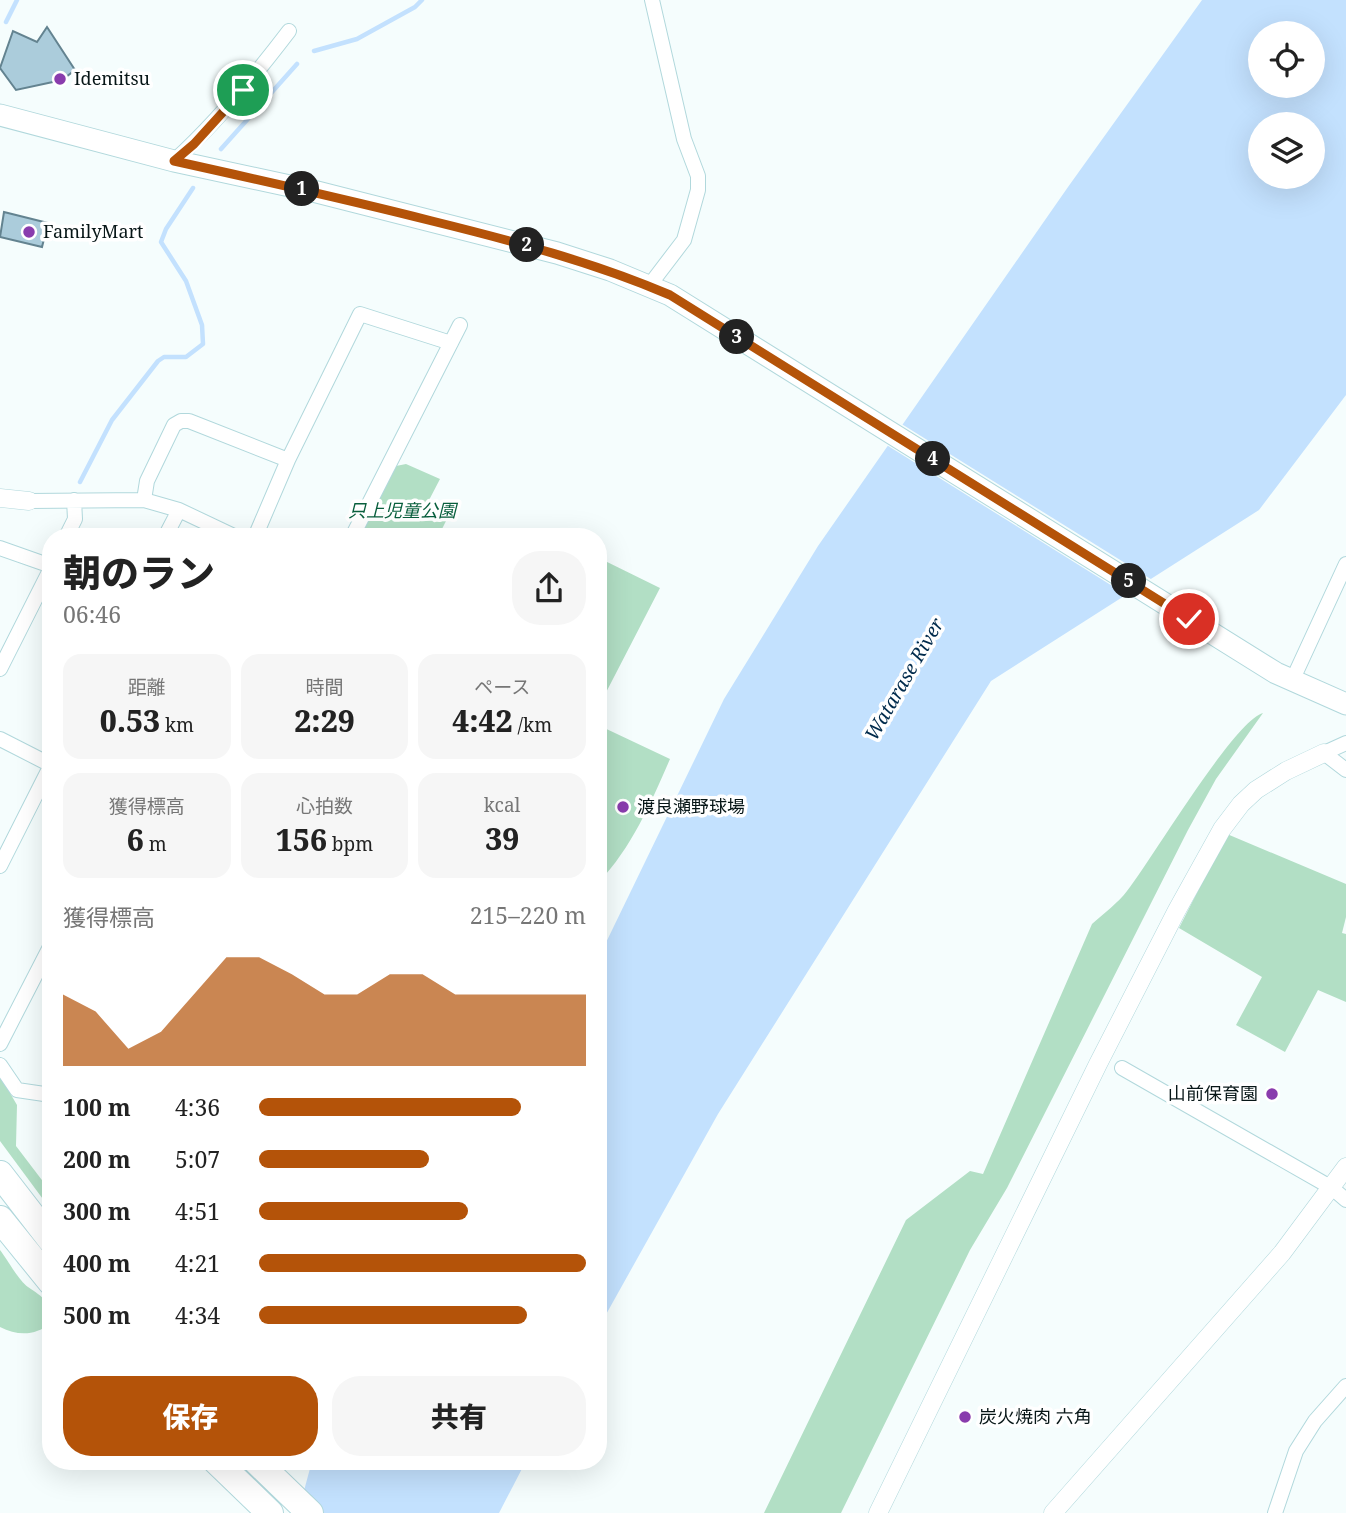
<!DOCTYPE html>
<html lang="ja">
<meta charset="utf-8">
<style>
:root{--surface:#fff;--page:#f6f6f6;--text:#222;--muted:#767676;--accent:#b45309}
body{margin:0;font-family:"Noto Serif","Noto Sans JP",serif;background:var(--page);color:var(--text);height:100vh;display:flex;flex-direction:column;font-size:26px;white-space:nowrap}
*{box-sizing:border-box;margin:0}
p{font-size:23px;color:var(--muted)}
.icon{flex:none;width:38px;height:38px;fill:none;stroke:currentColor;stroke-width:2;stroke-linecap:round;stroke-linejoin:round}
.map{position:relative;flex:1;overflow:hidden}
.drawer{position:absolute;left:42px;top:528px;width:565px;height:942px;display:flex;flex-direction:column;background:var(--surface);border-radius:28px;box-shadow:0 7px 28px #0002}
.drawer>*{flex:none}
.buttons{position:absolute;left:1248px;top:21px;display:grid;gap:14px}
.buttons a{display:grid;place-items:center;width:77px;height:77px;border-radius:50%;background:var(--surface);box-shadow:0 7px 28px #0002;font-size:35px}
.pin{position:absolute;display:grid;place-items:center;width:60px;height:60px;color:#fff;margin:-30px;border:4px solid #fff;border-radius:50%;box-shadow:0 2px 7px #0007}
.km{position:absolute;width:35px;height:35px;margin:-18px;border-radius:50%;background:#222;color:#fff;font-size:19px;line-height:35px;text-align:center}
.round{display:grid;place-items:center;flex:none;width:74px;height:74px;border-radius:28px;background:var(--page)}
.headline{display:flex;align-items:center;justify-content:space-between;height:119px;padding:0 21px}
h1{font-size:38px;font-weight:800;line-height:52px}
.figures{display:grid;grid-template-columns:repeat(3,1fr);gap:10px;height:119px;padding:7px 21px}
.figures div{display:grid;align-content:center;border-radius:18px;background:var(--page);text-align:center}
.figures b{font-size:30px;font-weight:800}
.figures small{font-size:19px;font-weight:400}
.figures p{font-size:19px}
.chart{height:196px;padding:14px 21px}
.chart p{display:flex;justify-content:space-between}
.chart svg{width:100%;height:126px;margin-top:7px;fill:var(--accent);opacity:.7}
.cta{display:flex;gap:14px;margin-top:auto;padding:14px 21px}
.cta a{flex:1;height:80px;border-radius:28px;background:var(--accent);color:#fff;font-size:28px;font-weight:800;line-height:80px;text-align:center}
.cta a+a{background:var(--page);color:var(--text)}
ul{padding:0 21px;list-style:none;font-size:23px}
li{display:grid;grid-template-columns:112px 84px 1fr;align-items:center;height:52px}
li i{height:18px;border-radius:9px;background:var(--accent)}
.map>svg:first-child{display:block}
</style>
<div class="map">
<svg width="1346" height="1513" viewBox="0 0 1346 1513">
<rect width="100%" height="100%" fill="#f5fdfd"/>
<path fill="#b2dfc5" d="M406,464L440,479L427,504L449,515L438,537H360L396,466Z
M599,558L660,588L599,706Z
M1263,713L1216,779L1188,830L1007,1188L970,1250L841,1513H764L906,1220L970,1171L983,1174L1092,924C1104,913 1118,903 1127,891C1152,859 1234,721 1263,713Z
M598,725L670,759C651,803 632,847 599,882Z
M1227,834L1346,884V917L1342,933L1346,934V1002L1318,990L1285,1052L1236,1025L1262,977L1179,928Z
M0,1076L17,1105L16,1146L51,1192V1210L0,1141Z
M0,1250C7,1259 19,1281 28,1287C44,1298 51,1301 51,1323C35,1336 18,1336 0,1327Z"/>
<path fill="#c3e1fe" fill-rule="evenodd" d="M1202,0H1346V395L1259,510L991,681L718,1114L599,1327L598,959L724,699L818,546L1068,187ZM1260,33H1312V86H1260ZM1260,124H1312V177H1260Z
M312,1461H526L499,1513H298Z"/>
<path fill="#f5fdfd" d="M900,423L1154,581L1130,597L885,444Z"/>
<g fill="none" stroke-linecap="round" stroke-linejoin="round">
<path stroke="#c3e1fe" stroke-width="4.5" d="M6,22L17,0
M314,51L357,39L415,7L422,0
M221,149L297,64
M80,482L112,420L158,361L164,357H186L203,344L202,325L186,281L161,242L166,229L193,188"/>
</g>
<path fill="#abccdb" stroke="#638390" stroke-width="2" d="M47,27L75,70L62,80L16,90L0,68L13,31L37,42Z
M4,212L48,223L42,247L0,237Z"/>
<g fill="none" stroke-linecap="round" stroke-linejoin="round">
<defs>
<path id="minor" d="M174,161C217,122 254,77 289,31
M649,286L684,240L698,190V176L684,139L652,0
M144,500L147,481L174,425L181,421H189L288,460
M29,501L144,500L179,510L236,537
M66,537L75,519L74,500
M165,537L179,510
M255,537L288,460L360,314L451,343
M352,537L460,325
M0,548L51,566
M0,669L51,568
M1292,681L1346,564
M0,739L51,765
M1346,743L1324,753L1346,770
M0,866L51,765
M0,1044L51,945
M0,1065L17,1090L51,1095
M1122,1068L1332,1188L1346,1200
M1275,1513L1296,1451L1315,1421L1346,1386"/>
<path id="tertiary" d="M0,498L29,501
M878,1513L1098,1064L1177,910L1222,829L1241,804L1256,790L1286,771L1324,753
M1053,1513L1282,1253L1346,1167"/>
<path id="secondary" d="M0,115L174,161L313,191L557,253L610,270L670,295L1276,673L1346,704"/>
<path id="motorway" d="M0,1174L51,1240
M0,1219L51,1282
M216,1461L270,1513
M256,1461L310,1513"/>
</defs>
<use href="#minor" stroke="#b1d8dc" stroke-width="16"/>
<use href="#tertiary" stroke="#b1d8dc" stroke-width="19"/>
<use href="#secondary" stroke="#b1d8dc" stroke-width="23"/>
<use href="#motorway" stroke="#b1d8dc" stroke-width="28"/>
<use href="#minor" stroke="#fff" stroke-width="14"/>
<use href="#tertiary" stroke="#fff" stroke-width="18"/>
<use href="#secondary" stroke="#fff" stroke-width="21"/>
<use href="#motorway" stroke="#fff" stroke-width="26"/>
</g>
<g fill="none" stroke-linecap="round" stroke-linejoin="round">
<defs>
<path id="route" d="M243,90L194,144L174,161C260,180 346,199 432,221C513,241 593,262 670,295L1189,619"/>
</defs>
<use href="#route" stroke="#fff" stroke-width="14"/>
<use href="#route" stroke="#b45309" stroke-width="9"/>
</g>
<g fill="#893cad" stroke="#fff" stroke-width="2.5">
<circle cx="60" cy="79" r="7"/>
<circle cx="29" cy="232" r="7"/>
<circle cx="623" cy="807" r="7"/>
<circle cx="1272" cy="1094" r="7"/>
<circle cx="965" cy="1417" r="7"/>
</g>
<g text-anchor="middle" stroke-width="7" stroke-linejoin="round" paint-order="stroke">
<g font-size="18" fill="#071617" stroke="#fff" text-anchor="start">
<text x="74" y="85">Idemitsu</text>
<text x="43" y="238">FamilyMart</text>
<text x="637" y="813">渡良瀬野球場</text>
<text x="1258" y="1100" text-anchor="end">山前保育園</text>
<text x="979" y="1423">炭火焼肉 六角</text>
</g>
<g font-size="18" font-style="italic" fill="#095f3d" stroke="#fff">
<text x="402" y="517">只上児童公園</text>
</g>
<g font-size="19" font-style="italic" fill="#002b4c" stroke="#fff">
<text transform="translate(904 679) rotate(-60)" y="7">Watarase River</text>
</g>
</g>
</svg>
<div class="buttons">
<a><svg class="icon" aria-label="locate" viewBox="0 0 24 24"><circle cx="12" cy="12" r="6"/><path d="M12 2v4M12 18v4M2 12h4M18 12h4"/></svg></a>
<a><svg class="icon" aria-label="layers" viewBox="0 0 24 24"><path d="M12 4l9 5-9 5-9-5zM3 14l9 5 9-5"/></svg></a>
</div>
<div class="pin" style="left:243px;top:90px;background:#1e9e55"><svg class="icon" aria-label="arrive" viewBox="0 0 24 24"><path d="M6 21V4h12l-3 4 3 4H6"/></svg></div>
<div class="pin" style="left:1189px;top:619px;background:#d93025"><svg class="icon" aria-label="check" viewBox="0 0 24 24"><path d="M5 12l5 5 9-10"/></svg></div>
<b class="km" style="left:302px;top:189px">1</b>
<b class="km" style="left:527px;top:245px">2</b>
<b class="km" style="left:737px;top:337px">3</b>
<b class="km" style="left:933px;top:459px">4</b>
<b class="km" style="left:1129px;top:581px">5</b>
<section class="drawer">
<div class="headline"><div><h1>朝のラン</h1><p>06:46</p></div><a class="round"><svg class="icon" aria-label="share" viewBox="0 0 24 24"><path d="M12 15V3M7 8l5-5 5 5M5 13v7h14v-7"/></svg></a></div>
<div class="figures">
<div><p>距離</p><b>0.53<small> km</small></b></div>
<div><p>時間</p><b>2:29</b></div>
<div><p>ペース</p><b>4:42<small> /km</small></b></div>
</div>
<div class="figures">
<div><p>獲得標高</p><b>6<small> m</small></b></div>
<div><p>心拍数</p><b>156<small> bpm</small></b></div>
<div><p>kcal</p><b>39</b></div>
</div>
<div class="chart"><p><span>獲得標高</span>215–220 m</p>
<svg viewBox="0 0 160 44" preserveAspectRatio="none"><path d="M0 44V19L10 25L20 38L30 32L40 19L50 6L60 6L70 12L80 19L90 19L100 12L110 12L120 19L130 19L140 19L150 19L160 19V44z"/></svg>
</div>
<ul>
<li><b>100 m</b>4:36<i style="width:80%"></i></li>
<li><b>200 m</b>5:07<i style="width:52%"></i></li>
<li><b>300 m</b>4:51<i style="width:64%"></i></li>
<li><b>400 m</b>4:21<i style="width:100%"></i></li>
<li><b>500 m</b>4:34<i style="width:82%"></i></li>
</ul>
<div class="cta"><a>保存</a><a>共有</a></div>
</section>
</div>
